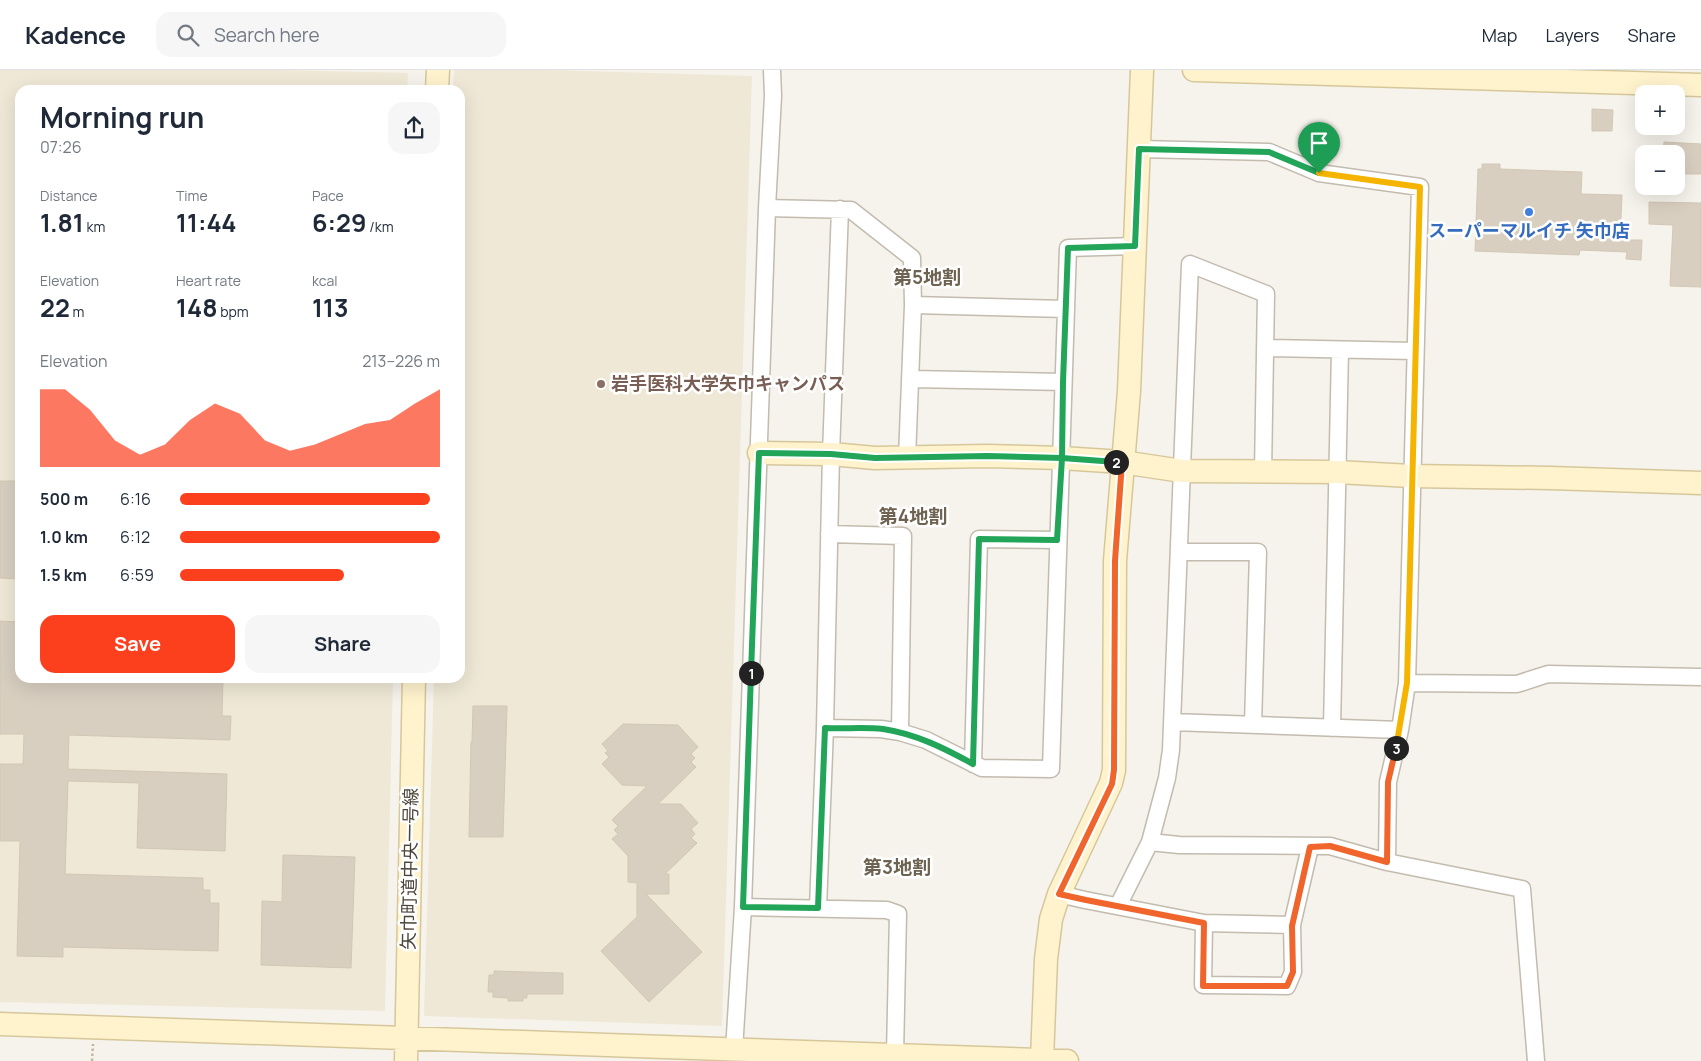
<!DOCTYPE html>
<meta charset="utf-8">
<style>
:root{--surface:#fff;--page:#f6f6f7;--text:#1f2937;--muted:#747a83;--line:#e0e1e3;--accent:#fc3f1d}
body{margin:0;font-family:Manrope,"Noto Sans JP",sans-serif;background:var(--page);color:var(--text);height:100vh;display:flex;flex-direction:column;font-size:19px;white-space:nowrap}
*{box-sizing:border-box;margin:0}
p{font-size:16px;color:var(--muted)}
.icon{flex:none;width:28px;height:28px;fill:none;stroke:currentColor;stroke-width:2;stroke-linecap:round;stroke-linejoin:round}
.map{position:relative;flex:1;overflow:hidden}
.side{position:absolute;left:15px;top:15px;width:450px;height:598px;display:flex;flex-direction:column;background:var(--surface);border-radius:15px;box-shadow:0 5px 20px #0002}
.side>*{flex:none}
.tools{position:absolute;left:1635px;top:15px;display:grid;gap:10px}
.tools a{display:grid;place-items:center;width:50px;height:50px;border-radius:10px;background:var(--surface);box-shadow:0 5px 20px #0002;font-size:25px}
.pin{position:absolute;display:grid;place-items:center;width:42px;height:42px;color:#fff;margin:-51px -21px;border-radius:50% 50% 50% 0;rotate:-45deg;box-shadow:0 0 5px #0007}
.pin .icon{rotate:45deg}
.km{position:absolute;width:25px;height:25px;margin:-12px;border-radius:50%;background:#222;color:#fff;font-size:14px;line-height:25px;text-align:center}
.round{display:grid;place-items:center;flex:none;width:52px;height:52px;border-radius:15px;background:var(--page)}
.headline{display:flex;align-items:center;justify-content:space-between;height:85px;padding:0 25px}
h1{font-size:28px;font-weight:700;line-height:38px}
.stats{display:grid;grid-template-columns:repeat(3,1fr);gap:8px;height:85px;padding:5px 25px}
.stats div{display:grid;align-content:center}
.stats b{font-size:25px;font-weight:700}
.stats small{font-size:14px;font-weight:400}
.stats p{font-size:14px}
.chart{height:140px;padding:10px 25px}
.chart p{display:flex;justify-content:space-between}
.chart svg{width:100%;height:90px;margin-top:5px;fill:var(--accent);opacity:.7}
.action{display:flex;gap:10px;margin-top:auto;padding:10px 25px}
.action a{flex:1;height:58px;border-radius:15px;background:var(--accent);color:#fff;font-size:20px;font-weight:700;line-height:58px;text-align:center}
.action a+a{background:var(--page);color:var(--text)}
ul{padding:0 25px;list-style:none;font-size:16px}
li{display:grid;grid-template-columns:80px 60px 1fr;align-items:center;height:38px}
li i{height:12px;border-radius:6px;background:var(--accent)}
header{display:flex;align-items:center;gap:30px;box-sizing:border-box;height:70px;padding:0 25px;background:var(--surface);border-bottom:1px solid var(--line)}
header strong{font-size:24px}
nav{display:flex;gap:28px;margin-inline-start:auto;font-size:18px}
.search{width:350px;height:45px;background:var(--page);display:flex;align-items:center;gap:12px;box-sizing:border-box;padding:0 18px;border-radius:15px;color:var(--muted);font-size:19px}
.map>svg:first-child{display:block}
</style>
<header>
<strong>Kadence</strong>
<div class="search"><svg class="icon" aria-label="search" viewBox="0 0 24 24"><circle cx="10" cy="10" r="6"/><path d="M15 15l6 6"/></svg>Search here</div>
<nav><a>Map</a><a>Layers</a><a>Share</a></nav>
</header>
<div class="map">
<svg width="1701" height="991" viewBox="0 0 1701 991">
<rect width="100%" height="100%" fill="#f6f3ec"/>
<path fill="#efe8d6" d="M0,0H283L408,3L407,20H20V608H393L385,941L0,932Z
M454,0H552L752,6L722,956L424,946L434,608H460V20H453Z"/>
<path fill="#d8cfc1" stroke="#d3c7b4" d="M1592,39L1613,40L1612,61H1592Z
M1664,72L1701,74V104H1683V101H1676V84H1663Z
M1482,94H1500V99L1582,102L1581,124L1622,125L1620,170H1642L1641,190L1626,189L1627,182L1580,180L1579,185L1475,181L1478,99H1482Z
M1649,132L1701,133V217L1670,216L1673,155L1649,154Z
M0,411H20V509L0,508Z
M0,551L20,552V608H223L222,646H231L230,670L69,665L68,699L227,704L225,781L137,778L139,713L68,711L65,804L203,808V820H210V833H219L218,881L63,877V887L17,886L20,771H0V694H23L24,664H0Z
M473,636H507L503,767H469L471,672H472Z
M623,654L678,655L698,677L691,684L695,688L691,692L696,697L658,734H681L698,753L691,759L695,764L691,768L697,773L665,804H669V824H646L702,882L649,932L601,881L637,847V813L628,812V786L612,769L618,764L614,760L618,756L612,750L647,716L622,715L602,694L609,687L605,683L608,681L602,674Z
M283,785L355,787L351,898L261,895L262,831L282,832Z
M494,901L563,903V924H527V928H523V931H508V928L493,927V922H488L489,905H494Z"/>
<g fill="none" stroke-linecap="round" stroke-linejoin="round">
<defs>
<path id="street" d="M1139,79L1269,82L1319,103L1420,117L1407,613L1517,614L1548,604L1701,607
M767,138L851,140L912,188L913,235L907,388
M1066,239L1068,178L1135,176
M1265,278L1415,281
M910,309L1063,312
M829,464L903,466L900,662
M1179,482H1258L1253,655
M1172,652L1400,660L1388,712L1387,792
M825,658L881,659L900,662L926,670L982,698L1051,699L1066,239L913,235
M1332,658L1340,280
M1400,660L1407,613
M973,694L979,469L1057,470
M1150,772L1179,775L1330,776L1387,792L1522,819L1536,991
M1059,824L1085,830L1204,853L1292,855
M1118,836L1150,772L1167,708L1171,680L1190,194L1266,224L1263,402
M743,837L887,840L898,844L895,985
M818,838L825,658L831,384L840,139
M1204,853L1203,915L1287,916L1293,902L1292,855L1310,777
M734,980L743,837L767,138L773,26L772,0"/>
<path id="secondary" d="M1194,0L1701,15
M437,20L438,0
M759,383L831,384L875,388L987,386L1062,388L1122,392L1182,401L1337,402L1411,406L1551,408L1701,413
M0,954L1067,991
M1042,989L1046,889L1051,849L1059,824L1111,713L1114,700L1115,491L1129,321L1142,0
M406,991L414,608"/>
</defs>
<use href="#street" stroke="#c2bbae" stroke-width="19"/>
<use href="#secondary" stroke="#d6c79b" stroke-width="25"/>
<path stroke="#c4b79f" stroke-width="2.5" stroke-dasharray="2.5 2.5" stroke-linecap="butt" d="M92,991L93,974"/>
<use href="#street" stroke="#fff" stroke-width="16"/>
<use href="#secondary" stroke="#fff3cd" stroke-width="22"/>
</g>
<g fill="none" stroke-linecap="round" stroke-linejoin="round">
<defs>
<path id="split-1" d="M751,603L759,383L831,384L875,388L987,386L1062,388L1063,312L1068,178L1135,176L1139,79L1269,82L1319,103"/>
<path id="split-2" d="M751,603L743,837L818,838L825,658C844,659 864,657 883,659C916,664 944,678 973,694L979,469L1057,470L1062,388L1116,392"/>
<path id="split-3" d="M1116,392H1122L1115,491L1114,700L1112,714L1059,824L1086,830L1204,853L1203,916H1287L1293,902L1292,856L1310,777L1330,776L1387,792L1388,712L1396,678"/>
<path id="split-4" d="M1319,103L1420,117L1407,613L1396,678"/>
</defs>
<use href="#split-1" stroke="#fff" stroke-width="10"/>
<use href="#split-2" stroke="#fff" stroke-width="10"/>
<use href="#split-3" stroke="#fff" stroke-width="10"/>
<use href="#split-4" stroke="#fff" stroke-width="10"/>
<use href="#split-1" stroke="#22a559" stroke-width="6"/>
<use href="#split-2" stroke="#22a559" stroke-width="6"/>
<use href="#split-3" stroke="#f0652b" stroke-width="6"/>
<use href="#split-4" stroke="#f5b400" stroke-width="6"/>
</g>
<circle fill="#3f7fe0" stroke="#fff" stroke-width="2" cx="1529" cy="142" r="5"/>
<circle fill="#8d6e63" stroke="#fff" stroke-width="2" cx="601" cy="314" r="5"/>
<g text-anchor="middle" stroke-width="5" stroke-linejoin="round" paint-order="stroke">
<g font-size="18" font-weight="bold" fill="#366cbe" stroke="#fff">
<text x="1529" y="167">スーパーマルイチ 矢巾店</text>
</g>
<g font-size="18" font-weight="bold" fill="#785e54" stroke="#fff" text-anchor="start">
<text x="611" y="320">岩手医科大学矢巾キャンパス</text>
</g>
<g font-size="18" fill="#4b4439" stroke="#fff">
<text transform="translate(410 799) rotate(-89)" y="6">矢巾町道中央一号線</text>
</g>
<g font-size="19" font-weight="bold" fill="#6e6250" stroke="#fff">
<text x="927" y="214">第5地割</text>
<text x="913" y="453">第4地割</text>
<text x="897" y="804">第3地割</text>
</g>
</g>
</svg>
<div class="tools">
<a>+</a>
<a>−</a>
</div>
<div class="pin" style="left:1319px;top:103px;background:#1e9e55"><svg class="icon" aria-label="arrive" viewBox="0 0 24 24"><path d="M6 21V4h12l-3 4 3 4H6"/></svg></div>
<b class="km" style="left:751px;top:603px">1</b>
<b class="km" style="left:1116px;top:392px">2</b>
<b class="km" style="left:1396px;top:678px">3</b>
<section class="side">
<div class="headline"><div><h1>Morning run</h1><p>07:26</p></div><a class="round"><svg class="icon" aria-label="share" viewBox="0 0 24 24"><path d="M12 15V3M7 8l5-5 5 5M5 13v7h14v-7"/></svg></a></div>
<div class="stats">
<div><p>Distance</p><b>1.81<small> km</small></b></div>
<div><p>Time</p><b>11:44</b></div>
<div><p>Pace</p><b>6:29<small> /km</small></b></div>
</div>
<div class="stats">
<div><p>Elevation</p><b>22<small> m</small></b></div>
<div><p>Heart rate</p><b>148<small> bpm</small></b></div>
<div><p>kcal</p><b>113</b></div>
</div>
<div class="chart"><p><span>Elevation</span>213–226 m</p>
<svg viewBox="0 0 160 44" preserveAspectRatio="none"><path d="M0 44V6L10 6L20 16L30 31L40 38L50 33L60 21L70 13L80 18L90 31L100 36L110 33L120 28L130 23L140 21L150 13L160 6V44z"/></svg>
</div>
<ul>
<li><b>500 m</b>6:16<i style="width:96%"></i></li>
<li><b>1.0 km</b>6:12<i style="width:100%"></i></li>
<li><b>1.5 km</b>6:59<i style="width:63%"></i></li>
</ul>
<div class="action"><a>Save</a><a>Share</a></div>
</section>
</div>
